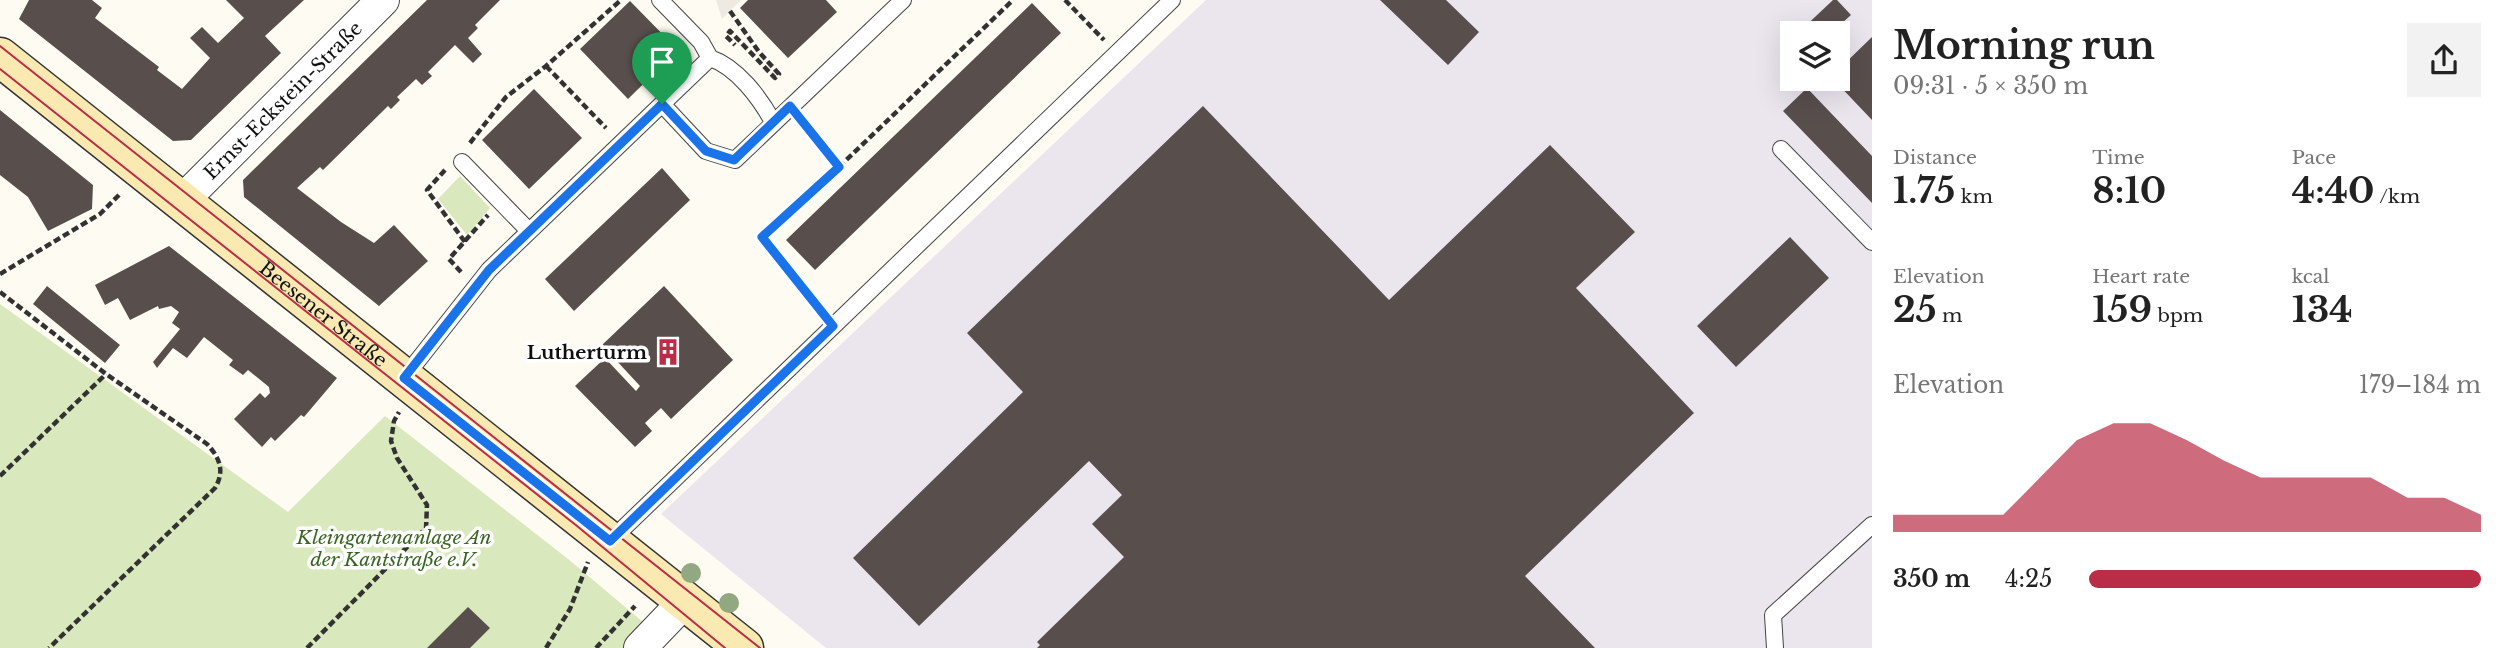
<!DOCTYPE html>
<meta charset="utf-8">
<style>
:root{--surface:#fff;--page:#f2f2f2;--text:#222;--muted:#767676;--accent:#ba2d47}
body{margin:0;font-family:"Libre Baskerville",serif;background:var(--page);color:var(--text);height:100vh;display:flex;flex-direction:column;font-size:26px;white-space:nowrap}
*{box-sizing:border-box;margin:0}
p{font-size:23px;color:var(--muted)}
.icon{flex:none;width:38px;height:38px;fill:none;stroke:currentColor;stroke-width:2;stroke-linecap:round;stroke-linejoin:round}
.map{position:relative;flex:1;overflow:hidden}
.drawer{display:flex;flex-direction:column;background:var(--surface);width:630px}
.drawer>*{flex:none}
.buttons{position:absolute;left:1780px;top:21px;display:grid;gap:14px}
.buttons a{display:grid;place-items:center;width:70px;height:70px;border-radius:0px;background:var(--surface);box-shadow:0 7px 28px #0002;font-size:35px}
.pin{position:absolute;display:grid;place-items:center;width:60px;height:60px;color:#fff;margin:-72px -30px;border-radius:50% 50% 50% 0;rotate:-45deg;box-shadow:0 0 7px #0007}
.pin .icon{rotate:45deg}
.round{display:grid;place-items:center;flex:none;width:74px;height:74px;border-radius:0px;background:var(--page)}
.overview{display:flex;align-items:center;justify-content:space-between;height:119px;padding:0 21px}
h1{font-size:38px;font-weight:700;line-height:52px}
.figures{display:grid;grid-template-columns:repeat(3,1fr);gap:10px;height:119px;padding:7px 21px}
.figures div{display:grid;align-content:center}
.figures b{font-size:35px;font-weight:700}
.figures small{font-size:19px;font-weight:400}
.figures p{font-size:19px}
.chart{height:196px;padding:14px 21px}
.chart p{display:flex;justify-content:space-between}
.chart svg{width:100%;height:126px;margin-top:7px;fill:var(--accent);opacity:.7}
ul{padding:0 21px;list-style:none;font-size:23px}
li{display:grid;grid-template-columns:112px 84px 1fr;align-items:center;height:52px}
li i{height:18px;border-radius:9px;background:var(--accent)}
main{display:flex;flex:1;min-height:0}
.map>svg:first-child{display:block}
</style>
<main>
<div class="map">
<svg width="1872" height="648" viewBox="0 0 1872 648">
<rect width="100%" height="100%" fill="#fefbf3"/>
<path fill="#ebe5ee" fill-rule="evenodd" d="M1206,0H1872V648H826L661,514ZM1792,33H1838V79H1792Z"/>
<path fill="#d9e8bd" d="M460,176L490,208L467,235L438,199Z
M0,304L288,512L385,416L568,559L649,627L630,648H0Z"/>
<path fill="#efeae1" d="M716,0H741L722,19Z"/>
<path fill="#584f4d" d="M29,0H92L102,8L95,18L159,67L157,70L182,89L210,58L190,38L202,27L218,43L244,18L226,0H304L265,36L281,53L191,140L173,141L19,19Z
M427,0H500L475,25L478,28L468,38L482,54L473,63L455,45L428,72L432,76L422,85L416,79L397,97L400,100L391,109L388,106L323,170L320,167L297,188L341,222L374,243L394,225L428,261L379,306L244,197L243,180Z
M748,0H826L837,12L788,58L740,8Z
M1380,0H1446L1479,32L1448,65Z
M1833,0H1837L1851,15L1831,33H1798Z
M630,1L678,50L628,99L580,49Z
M1032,3L1061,33L815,270L786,240Z
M1872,37V120L1833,79H1838V70Z
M1792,39V63L1780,51Z
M1807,88L1872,156V203L1783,111Z
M534,89L582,138L529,189L482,140Z
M1203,106L1389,300L1550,145L1635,232L1576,288L1694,413L1525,576L1595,648H1037L1040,645L1037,642L1124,557L1092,524L1122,495L1089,461L919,626L853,558L1023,392L967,333Z
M0,110L93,185L92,209L48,231L28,197L0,175Z
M662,168L690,200L574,311L545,279Z
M1790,237L1829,278L1736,367L1697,326Z
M169,246L337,378L304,417L301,415L275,441L271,437L262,447L234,419L260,393L265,398L270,393L269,387L248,370L243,375L229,365L233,360L204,337L187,358L173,348L157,368L153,362L180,329L172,323L179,312L171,306L159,309L158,306L130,320L118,298L105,305L95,285Z
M47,286L120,345L105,363L33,304Z
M664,286L733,360L671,419L661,408L645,423L652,431L635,447L575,386L605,358L636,391L640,386L602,345Z
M468,607L490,628L470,648H427Z"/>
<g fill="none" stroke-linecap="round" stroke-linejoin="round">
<defs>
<path id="lane" d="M660,0L701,42L710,58
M773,122C760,98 737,67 710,58L662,104L706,151L735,160L903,0
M1781,149L1872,242
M462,162L529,231
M404,378L489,270L662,104
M608,543L1172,0
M1775,648L1773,615L1872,525"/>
<g id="street">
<path id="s1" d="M181,202L383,0"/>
<path d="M640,648L685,601"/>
</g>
<g id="secondary">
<path id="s2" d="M0,57L744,648"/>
</g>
</defs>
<use href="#lane" stroke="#434343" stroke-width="18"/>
<use href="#street" stroke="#434343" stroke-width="34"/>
<use href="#secondary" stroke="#323232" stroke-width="41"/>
<path stroke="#323232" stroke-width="4.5" stroke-dasharray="7 3.5" stroke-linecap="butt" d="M1065,0L1104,40
M730,11L759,52L779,74L775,78L730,31L726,36L735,45
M546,66L606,128
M803,122L839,167L762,237L821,312
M470,143L506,97L546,66L621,0
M839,167L1013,0
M445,170L427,190L465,242
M461,272L449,259L488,215
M0,274L100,214L121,193
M0,292L106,374L207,444C220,458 225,471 215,488L49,648
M0,476L106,374
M307,648L426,528L427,505L397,458L391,441L394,421L399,412
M546,648L570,609L588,562
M596,648L635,606"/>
<use href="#lane" stroke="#fff" stroke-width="16"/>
<use href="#street" stroke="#fff" stroke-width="32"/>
<use href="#secondary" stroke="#fbe9b2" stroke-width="38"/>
<path stroke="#ba2d47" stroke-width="2" d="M0,46L760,648
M0,69L577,526L725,648"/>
</g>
<g fill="#92a880">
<circle cx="691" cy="573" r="10"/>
<circle cx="729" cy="603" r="10"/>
</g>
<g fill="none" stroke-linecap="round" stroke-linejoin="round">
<defs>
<path id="route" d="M662,104L706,151L734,160L790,106L839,167L762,237L833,326L610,541L404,378L489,270Z"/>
</defs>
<use href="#route" stroke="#fff" stroke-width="14"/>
<use href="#route" stroke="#1a73e8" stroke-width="9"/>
</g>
<defs>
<symbol id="building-bare" viewBox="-9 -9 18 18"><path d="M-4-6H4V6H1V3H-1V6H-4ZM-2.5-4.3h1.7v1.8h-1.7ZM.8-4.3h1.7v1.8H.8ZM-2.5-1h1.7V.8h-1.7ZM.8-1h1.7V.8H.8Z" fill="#ba2d47" stroke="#fff" stroke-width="2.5" paint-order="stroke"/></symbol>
</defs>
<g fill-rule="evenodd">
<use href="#building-bare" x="649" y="333" width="38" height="38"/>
</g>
<g text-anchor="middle" stroke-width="7" stroke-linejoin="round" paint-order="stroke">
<g font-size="19" fill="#101010" stroke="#fff">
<text dy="7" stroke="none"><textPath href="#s1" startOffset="144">Ernst-Eckstein-Straße</textPath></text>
<text dy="7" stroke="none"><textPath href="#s2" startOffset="413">Beesener Straße</textPath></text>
</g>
<g font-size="19" font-weight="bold" fill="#101010" stroke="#fff" text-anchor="end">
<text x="647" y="359">Lutherturm</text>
</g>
<g font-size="19" font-style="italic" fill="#396522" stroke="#fff">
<text x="394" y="544">Kleingartenanlage An<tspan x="394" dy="22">der Kantstraße e.V.</tspan></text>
</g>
</g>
</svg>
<div class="buttons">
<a><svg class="icon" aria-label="layers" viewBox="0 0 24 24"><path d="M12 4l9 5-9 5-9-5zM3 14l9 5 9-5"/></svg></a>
</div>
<div class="pin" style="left:662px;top:104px;background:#1e9e55"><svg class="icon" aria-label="arrive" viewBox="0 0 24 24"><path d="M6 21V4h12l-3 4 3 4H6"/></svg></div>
</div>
<section class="drawer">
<div class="overview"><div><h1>Morning run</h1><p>09:31 · 5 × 350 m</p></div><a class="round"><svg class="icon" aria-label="share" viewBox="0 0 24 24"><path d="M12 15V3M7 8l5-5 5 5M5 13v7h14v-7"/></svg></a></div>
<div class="figures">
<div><p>Distance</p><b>1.75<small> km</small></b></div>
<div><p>Time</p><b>8:10</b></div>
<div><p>Pace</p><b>4:40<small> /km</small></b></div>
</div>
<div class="figures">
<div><p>Elevation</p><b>25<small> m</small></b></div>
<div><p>Heart rate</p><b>159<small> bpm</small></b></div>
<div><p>kcal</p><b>134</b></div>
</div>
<div class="chart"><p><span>Elevation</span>179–184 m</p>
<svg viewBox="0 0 160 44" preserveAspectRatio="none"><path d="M0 44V38L10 38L20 38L30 38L40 25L50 12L60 6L70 6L80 12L90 19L100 25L110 25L120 25L130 25L140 32L150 32L160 38V44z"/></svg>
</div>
<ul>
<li><b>350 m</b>4:25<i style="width:100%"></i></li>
</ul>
</section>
</main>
